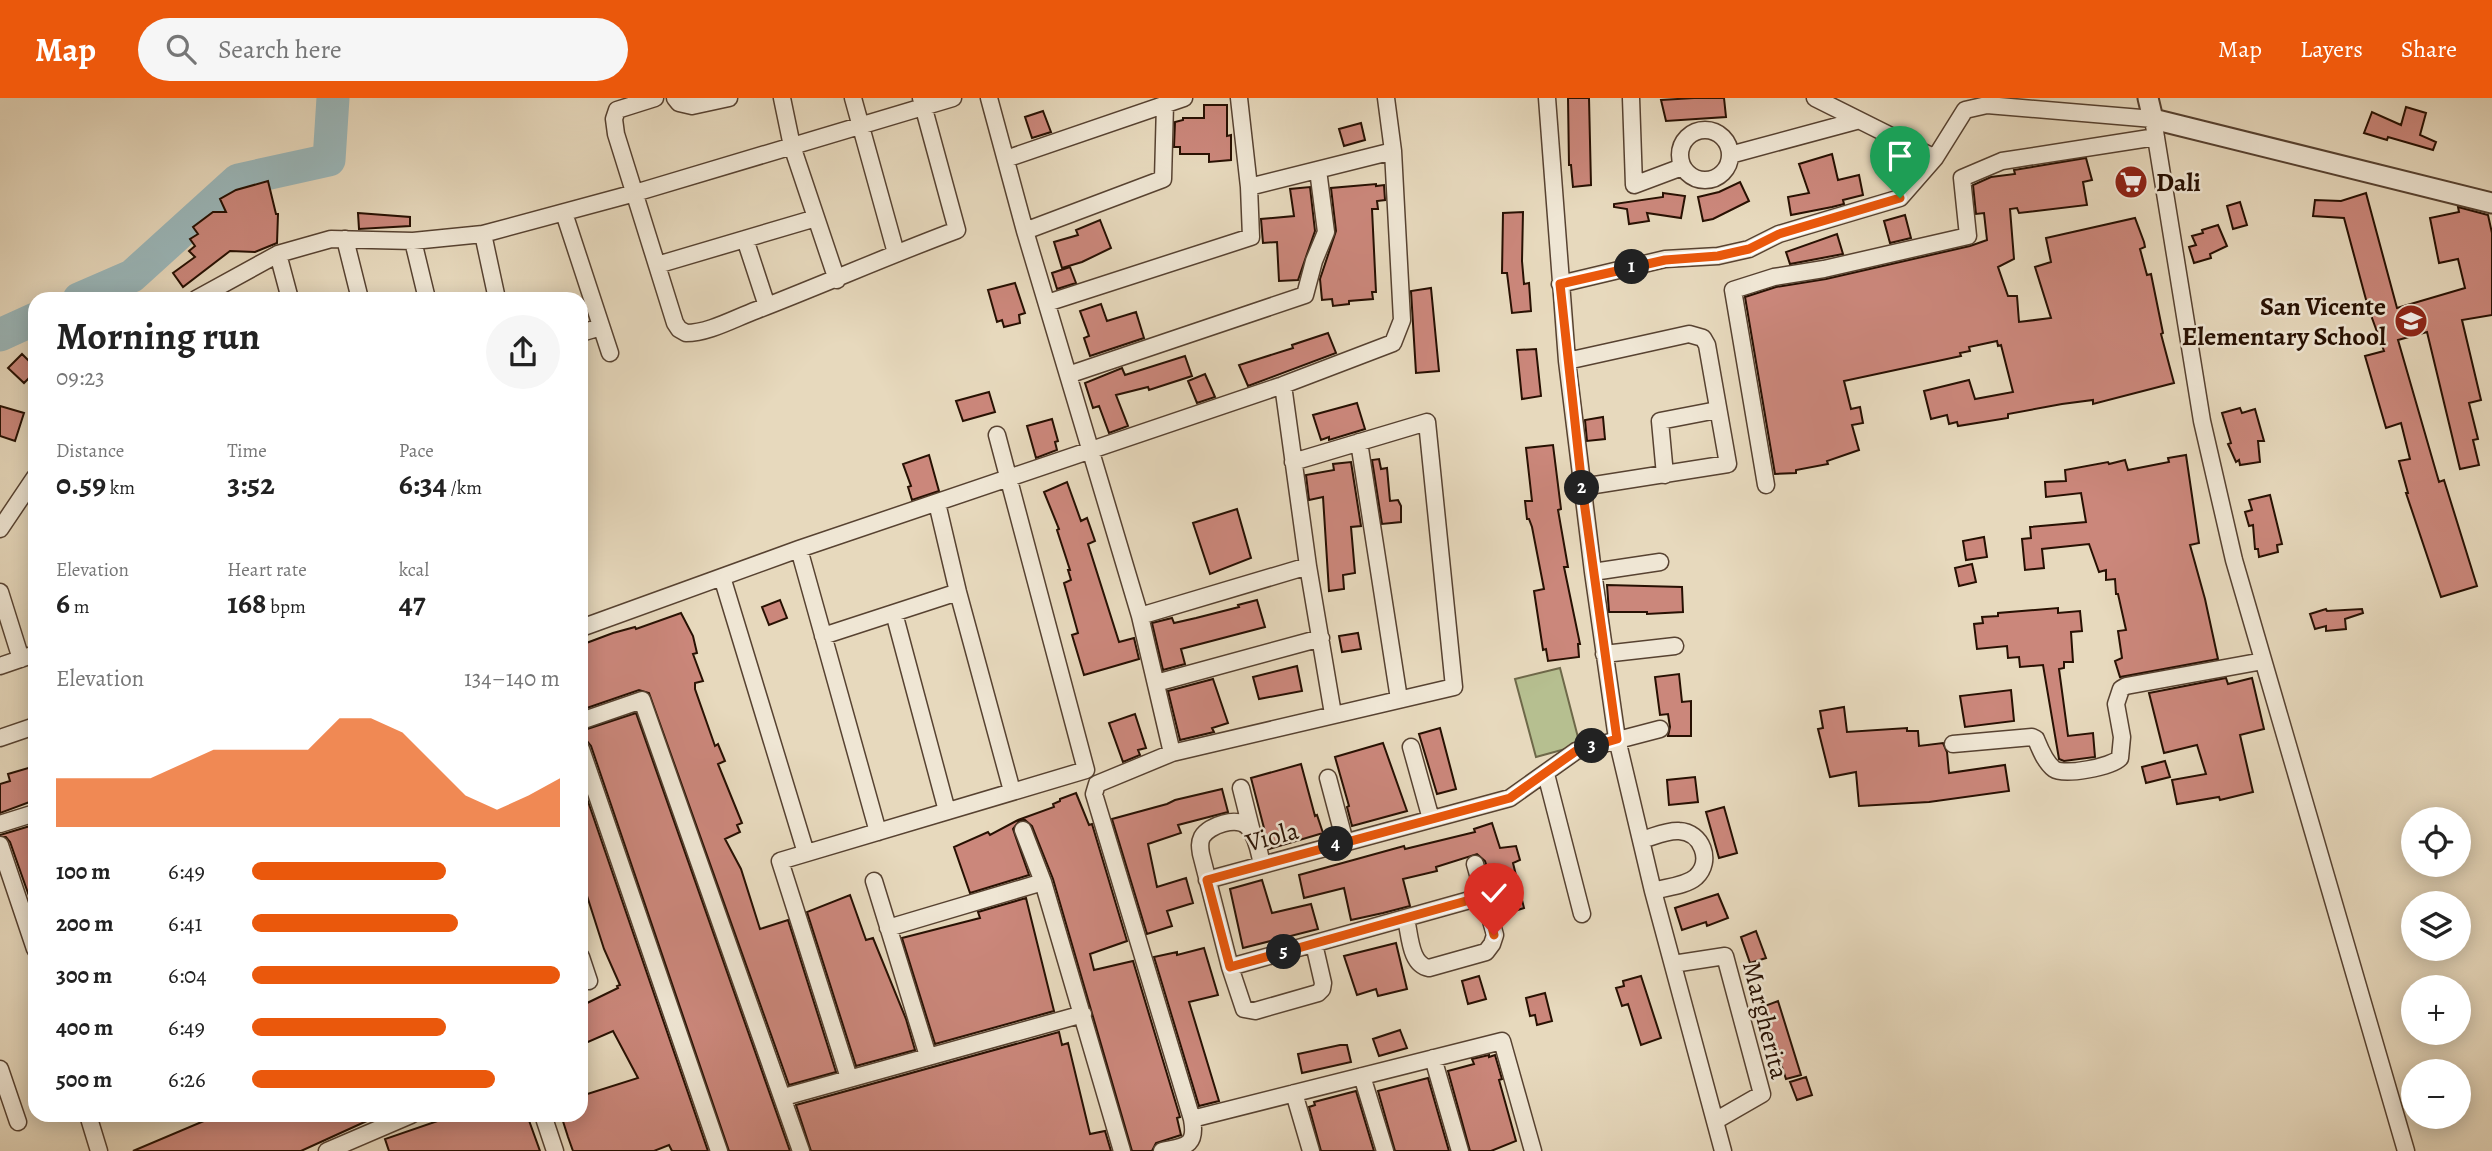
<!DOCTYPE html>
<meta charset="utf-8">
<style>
:root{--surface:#fff;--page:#f6f6f6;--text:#222;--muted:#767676;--accent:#ea580c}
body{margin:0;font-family:Alegreya,serif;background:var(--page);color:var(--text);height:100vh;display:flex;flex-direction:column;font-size:26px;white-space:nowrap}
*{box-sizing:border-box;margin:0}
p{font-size:23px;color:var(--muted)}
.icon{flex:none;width:38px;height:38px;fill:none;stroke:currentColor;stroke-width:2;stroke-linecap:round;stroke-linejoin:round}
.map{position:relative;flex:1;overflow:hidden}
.details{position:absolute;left:28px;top:194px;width:560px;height:830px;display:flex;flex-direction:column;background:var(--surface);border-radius:21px;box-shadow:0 4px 18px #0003}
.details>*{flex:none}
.fabs{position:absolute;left:2401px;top:709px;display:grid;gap:14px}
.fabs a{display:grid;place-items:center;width:70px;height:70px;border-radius:50%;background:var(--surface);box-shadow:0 4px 18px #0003;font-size:35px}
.pin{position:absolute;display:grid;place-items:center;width:60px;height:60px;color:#fff;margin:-72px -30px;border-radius:50% 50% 50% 0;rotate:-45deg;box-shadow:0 0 7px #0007}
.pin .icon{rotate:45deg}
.km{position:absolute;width:35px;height:35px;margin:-18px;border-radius:50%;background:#222;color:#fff;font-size:19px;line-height:35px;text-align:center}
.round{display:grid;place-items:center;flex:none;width:74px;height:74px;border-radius:37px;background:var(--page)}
.headline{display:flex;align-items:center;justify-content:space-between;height:119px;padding:0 28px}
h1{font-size:38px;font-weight:600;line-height:52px}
.stats{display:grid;grid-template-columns:repeat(3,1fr);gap:10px;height:119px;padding:7px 28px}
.stats div{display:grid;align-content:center}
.stats b{font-size:30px;font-weight:600}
.stats small{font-size:19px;font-weight:400}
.stats p{font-size:19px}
.chart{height:196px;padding:14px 28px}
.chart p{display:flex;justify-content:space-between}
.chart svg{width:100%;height:126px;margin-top:7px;fill:var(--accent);opacity:.7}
ul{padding:0 28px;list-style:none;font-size:23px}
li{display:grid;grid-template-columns:112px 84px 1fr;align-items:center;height:52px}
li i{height:18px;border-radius:9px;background:var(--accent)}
header{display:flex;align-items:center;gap:42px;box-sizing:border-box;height:98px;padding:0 35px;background:var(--accent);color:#fff}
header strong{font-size:33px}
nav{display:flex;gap:38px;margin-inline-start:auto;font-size:24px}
.search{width:490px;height:63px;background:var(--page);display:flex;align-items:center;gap:18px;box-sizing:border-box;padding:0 24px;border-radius:38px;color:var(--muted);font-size:26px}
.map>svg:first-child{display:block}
</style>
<header>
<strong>Map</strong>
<div class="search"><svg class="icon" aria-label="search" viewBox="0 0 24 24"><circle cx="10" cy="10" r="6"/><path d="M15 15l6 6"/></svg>Search here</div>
<nav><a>Map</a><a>Layers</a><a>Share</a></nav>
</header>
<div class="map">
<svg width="2492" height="1053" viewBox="0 0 2492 1053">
<rect width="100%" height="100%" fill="#e7d9bd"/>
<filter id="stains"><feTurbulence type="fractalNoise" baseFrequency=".00286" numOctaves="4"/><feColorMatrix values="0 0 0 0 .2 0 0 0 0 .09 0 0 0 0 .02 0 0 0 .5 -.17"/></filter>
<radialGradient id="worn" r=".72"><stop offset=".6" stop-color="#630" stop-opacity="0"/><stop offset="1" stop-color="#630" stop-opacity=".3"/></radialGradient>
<path fill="#b6bf90" stroke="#6e6849" stroke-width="2" d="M1560,570L1580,647L1536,659L1515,581Z"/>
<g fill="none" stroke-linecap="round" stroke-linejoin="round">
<path stroke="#9bb8bb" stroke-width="33" d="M79,201L132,178L238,82L329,62L333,0
M0,237L35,221"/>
</g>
<path fill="#cb877b" stroke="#271002" stroke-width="2" d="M1568,0H1589L1591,87L1573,89L1571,67H1569Z
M1694,0H1724L1726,19L1666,23L1661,2Z
M1204,7H1227V38L1231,37V62L1209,64V56H1180V49H1174L1175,24L1183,22V20H1204Z
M2406,9L2426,15L2420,37L2436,44L2433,52L2388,39L2387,42L2364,35L2372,14L2401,27Z
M1043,13L1051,34L1032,40L1025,19Z
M1361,25L1365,42L1344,48L1339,31Z
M1832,56L1838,82L1859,77L1863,97L1843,102L1844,106L1832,109L1791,117L1788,99L1809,95L1799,66Z
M2086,60L2092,82L2083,84L2087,107L2019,115L2017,110L2010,111L2014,161L1998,169L2008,198H2017L2019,224L2051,220L2035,169L2051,164L2046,140L2135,120L2144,144L2145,149L2140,151L2147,177L2151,176L2163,235L2161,236L2174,285L2093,306V302L2062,306L2008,316V320L1958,328L1957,324L1949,326L1947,317L1931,321L1924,293L1969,282L1975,301L2013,294L2001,247L1998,248L1997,243L1969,249L1970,253L1960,255L1961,258L1844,283L1851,311L1860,309L1863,325L1852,327L1859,352L1827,363L1828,366L1796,372V375L1775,376L1745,199L1776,189L1826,181L1970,148L1987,142L1984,115L1976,116L1973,87L1991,79L2015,76L2014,72Z
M268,83L276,116H278L277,145L255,154L230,153L183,189L173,175L195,159L189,153L195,148L190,141L198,136L193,129L213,114H226L220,101L236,92Z
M1740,84L1749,103L1713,121L1703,123L1698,99L1719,94Z
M1376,86V88L1384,87L1385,102L1377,103L1378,111H1372L1376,194H1372L1373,201L1349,203V206L1333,208L1332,201L1322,202L1320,181L1336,133L1331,90Z
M1310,89L1315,133L1298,182L1279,183L1277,144L1263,145L1261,121L1294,118L1290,91Z
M1663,95L1685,98L1681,120L1647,115L1649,123L1629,126L1627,111L1614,109V106L1663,99Z
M2366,95L2397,210L2465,190L2458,161L2439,165L2430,120L2459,114L2458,109L2488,117L2492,135V217L2462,222L2481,302L2469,305L2478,341L2473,342L2479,367L2460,371L2427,234L2398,242L2439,384L2444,382L2477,488L2441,499L2406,395H2408L2399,363L2410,361L2401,325L2386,330L2365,258L2384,253L2368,209L2344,120L2313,118L2315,102L2341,103Z
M2240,104L2247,127L2233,131L2227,108Z
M1523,114L1522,163L1524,186L1529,185L1531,213L1512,215L1507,175H1502L1503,115Z
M358,115L410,119V128L359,131Z
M1905,117L1911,140L1890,145L1884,123Z
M1100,122L1111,150L1082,164L1062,170L1054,144L1078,137L1076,132Z
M2218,127L2227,148L2210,156L2211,160L2194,165L2189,149L2196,147L2192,138L2203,135L2202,132Z
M1837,136L1843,156L1790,166L1786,154Z
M1070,169L1076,185L1057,191L1052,175Z
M1015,185L1025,215L1019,217L1020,225L1004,229L1002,222L997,224L988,192Z
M1431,190L1439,273L1416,275L1411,193Z
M1101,206L1107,223L1136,214L1144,240L1090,258L1084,240L1089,238L1080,213Z
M1328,235L1336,255L1248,288L1239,267L1293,250L1292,247Z
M1536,251L1541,298L1522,301L1517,252Z
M22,256L35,269V274L24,285L8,270Z
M1185,258L1192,278L1149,292L1148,289L1116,297L1128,328L1109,335L1099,308L1093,310L1085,285L1122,270L1125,277Z
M1205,276L1215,299L1197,305L1188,283Z
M989,294L995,314L963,323L956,303Z
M1357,305L1365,331L1329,342V339L1321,342L1313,317Z
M0,308L24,315L15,343L0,338Z
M2240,310L2242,315L2255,311L2264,343H2258L2260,364L2240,367L2239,362L2236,364L2228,346L2231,345L2222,315Z
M1603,319L1605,341L1587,343L1585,322Z
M1052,321L1058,343L1055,344L1057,352L1036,360L1027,328Z
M1553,347L1561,411L1558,412L1568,469H1564L1580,546H1578L1579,559L1548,563L1546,551L1543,552L1534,493L1544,491L1532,429L1529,421H1527L1525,403H1532L1526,350Z
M929,357L939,393L912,402L908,389L911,388L903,366Z
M2186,357L2199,445L2190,447L2205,501L2218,561L2120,579L2115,563L2122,560L2118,533L2126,532L2118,496H2116L2115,481L2106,482V472L2099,474L2089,446L2042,451L2044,470L2025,472L2022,441L2031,440L2030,429L2086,424L2081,395L2046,399L2045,384L2066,383L2065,372L2108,364L2109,366L2125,362L2128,372L2169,364L2168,360Z
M1379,361L1381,371L1387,370L1390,403L1398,402L1401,408V424L1382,426L1372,362Z
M1351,364L1361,428L1351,429L1355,475L1343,477L1344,491L1329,493L1323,399L1309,402L1306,377L1334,372L1333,366Z
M1067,384L1081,423L1087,420L1095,443L1088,446L1119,544L1134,540L1139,561L1084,577L1072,537L1078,535L1064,485L1071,482L1068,472H1070L1057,432L1059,431L1044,394Z
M2270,397L2282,446L2277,447L2278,454L2259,459L2258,451H2255L2253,427L2249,428L2245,414L2252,412L2249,402Z
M1237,411L1251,460L1210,476L1193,425Z
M1984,439L1987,459L1966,462L1963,443Z
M1972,466L1976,484L1959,488L1955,470Z
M1607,487L1682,489L1683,514L1647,516V514H1609Z
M780,502L787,520L769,527L762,509Z
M1257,502L1265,529L1181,551L1185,566L1163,572L1152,525L1172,520L1174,525L1196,520L1239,509L1238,507Z
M2058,510V515L2080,513L2082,533L2071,534L2073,564H2064V570L2059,571L2068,638L2093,635L2095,659L2064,663L2059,661L2043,567L2020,569L2019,559L2008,560L2007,548L1977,551L1974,526L1983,525L1982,519L1998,518V515Z
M2326,511L2327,513L2362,511L2363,515L2345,521L2346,531L2326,533V528L2315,531L2310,516Z
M681,515L693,538L697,555L693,556L703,583L695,585V591L715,648L718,646L725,663L718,666L742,725L737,727L740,734L725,741L741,771L760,831L788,822L836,974L789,987L649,595L639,592L581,612V603L584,602L581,592V547L613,535L635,529L636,531Z
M1358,535L1361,551L1342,554L1339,538Z
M1297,568L1302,593L1259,601L1253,579Z
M1679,576L1682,604L1691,603V638H1668L1670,629L1668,616L1660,617L1655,579Z
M2226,580L2228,586L2252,580L2264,631L2240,637L2253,694L2220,702L2219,699L2177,706L2172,682L2206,676L2197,647L2164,655L2149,595Z
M1213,581L1228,625L1212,630L1214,634L1180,642L1168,593Z
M2011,592L2014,623L1965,629L1960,598Z
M1844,609L1847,634L1907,630V633H1918L1919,648L1943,645L1947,654L1949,675L2005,667L2009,693L1929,704L1859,708L1856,674L1830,679L1818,631L1823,630L1820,613Z
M636,615L790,1053H729L591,648L587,643L581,641V633Z
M1135,616L1146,650L1138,652L1140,657L1123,664L1109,625Z
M1440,630L1456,691L1437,696L1419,636Z
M1383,645L1407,713L1352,728L1347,709L1349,708L1335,659Z
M2165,663L2170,679L2146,685L2142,669Z
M1301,666L1315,718L1317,717L1323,735L1269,751L1262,730H1264L1251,680Z
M35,668V702L0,715V686L10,683L8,676Z
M1695,679L1698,704L1669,707L1667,682Z
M581,683L708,1053H672L669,1047L654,1053H573L568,1039L561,1017H581V998L638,980L613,933L581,947V908L618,890L617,888L620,887L604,851L581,779V713L585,711L581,701Z
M1222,691L1228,714L1178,727L1181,735L1148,746L1157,789L1186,780L1193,805L1167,813L1172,828L1147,836L1112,721L1167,706L1175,702Z
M1076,695L1089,727L1092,726L1127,843L1090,856L1094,872L1133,863L1180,1019L1177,1020L1181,1037L1156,1045L1152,1053H1132L1053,781L1032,728L1025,722H1020L1013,731L1029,777L970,795L954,749L988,734L990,737L1018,722L1054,709L1053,706L1060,703V701Z
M1724,709L1737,755L1719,760L1706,714Z
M1492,725L1500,750L1516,748L1520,762L1513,765L1524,810L1502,817L1485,763L1477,756L1436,769L1437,773L1403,781L1410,808L1383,815L1351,822L1344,790L1304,800L1299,777L1404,748L1405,751L1475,734L1474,731Z
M30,728L35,740V815L10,744L6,739L0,737Z
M1262,782L1272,815L1311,806L1318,831L1243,850L1230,791Z
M1718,796L1728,820L1707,828L1706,824L1682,832L1675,810Z
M850,797L866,842L873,840L906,921L915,952L856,968L807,814Z
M1026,800L1054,913L935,946L902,840L980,820L978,814Z
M1756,833L1766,860L1750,865L1741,839Z
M1396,845L1407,891L1378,898L1376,891L1357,897L1344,858Z
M1204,850L1218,897L1189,904L1219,1003L1199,1008L1154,859L1177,854V857Z
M1479,878L1486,901L1468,906L1462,883Z
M1641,878L1661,940L1641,947L1628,906L1622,908L1616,890L1624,888L1623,883Z
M1545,895L1552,923L1537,927L1535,917L1530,918L1526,900Z
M1778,903L1801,977L1786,981L1762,909Z
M1400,932L1407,950L1379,958L1373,941Z
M1059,934L1062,947L1068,945L1090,1036L1105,1033L1111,1053H811L796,1007Z
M1340,947H1347L1351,964L1302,975L1298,956Z
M1489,957V959L1495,957L1502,981L1499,982L1516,1043L1491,1053H1470L1448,973L1474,966L1472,961Z
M1806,979L1812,997L1797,1002L1790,984Z
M1428,980L1449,1053H1395L1378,993Z
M1356,993L1374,1053H1321L1309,1009L1315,1007L1314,1004Z
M218,1017H380L301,1053H133Z
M455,1017H527L540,1053H389L385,1041Z"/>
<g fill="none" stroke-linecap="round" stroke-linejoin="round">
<defs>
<path id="minor" d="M655,0L617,12L614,21L616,36L675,225L679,231L686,235C709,235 735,220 757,212C824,186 890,157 957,132L921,0
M675,0L679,5L692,8L729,0
M782,0L792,48L837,182
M853,0L896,155
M989,0L1025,133L1140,518L1172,655L1454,589L1427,324L1293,364
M1547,0L1567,263L1593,474L1617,641L1653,793L1723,1053
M1631,0L1634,87L1682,69
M1815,0L1935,60
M1680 57a25 25 0 1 1 50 0a25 25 0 1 1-50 0Z
M1730,57L1856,23
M1006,61L1184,0
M1249,89L1393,53
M564,115L610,255
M1025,133L1163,81L1165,6
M483,136L497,201
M345,141L360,201
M745,141L767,208
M413,143L427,201
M278,156L290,201
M657,167L816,120
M1560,186L1665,161L1718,158L1749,151L1779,136L1900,100L1935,60L1965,12L1987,7L2153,21L2202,323L2234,462L2406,1053
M196,201L278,156L331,141L413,143L483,136L635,95L953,0
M1047,205L1251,139L1249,89L1239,0
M581,235L601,229
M1567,263L1689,236L1703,240L1707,247L1728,366L1582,389
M1068,277L1305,197L1314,163L1326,134L1318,72
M1283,287L1308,468L1333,616
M1359,344L1399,601
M1665,377L1660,323L1717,312
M1766,387L1733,192L1774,179L1824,171L1968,138L1962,80L2002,63L2156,39
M937,405L958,494L1012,693
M0,431L35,379
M799,451L878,734
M1593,474L1660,464
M722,479L806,755
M0,494L21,561
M894,515L947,713
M1140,518L1308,468
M581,530L799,451L1283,287L1393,245L1402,222L1393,53L1386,0
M823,538L958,494
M1604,556L1675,548
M0,568L35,556
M1156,585L1321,540
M581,623L642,602L801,1053
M0,640L35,628
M1953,646L2032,639L2036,641C2040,651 2045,664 2054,671C2064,678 2111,669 2120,660L2122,639L2116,606L2121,591L2126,588L2263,563
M1411,649L1431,721
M581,651L719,1053
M1546,676L1582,816
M1328,680L1345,744
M1241,690L1252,734
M0,726L35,715
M1023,732L1043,784L1122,1053
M1641,742C1653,739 1667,732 1679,733C1702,734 1713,763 1696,779C1686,788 1666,789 1653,793
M0,747L35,851
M1262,766C1259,754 1257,738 1248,729C1237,718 1209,727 1202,739C1199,745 1200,750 1201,756L1230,869L1244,911L1255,913L1318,895L1322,891L1323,885L1314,846
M1207,782L1510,700L1576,653L1660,631
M874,783L928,958
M1406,821C1410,837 1410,867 1429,870L1486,854L1492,846L1495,837L1475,766
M888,830L1043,784
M581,859L589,883
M1673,866L1725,858L1762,996L1715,1023
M1230,869L1484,798
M1433,960L1460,1053
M0,971L18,1024
M1362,978L1385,1053
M849,980L780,763L1086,672L997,337
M1294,995L1311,1053
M784,999L1083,916
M88,1017L99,1053
M543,1017L555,1053
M1192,1021L1502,943L1533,1053
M327,1053L411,1017
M1162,1053C1185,1048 1197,1049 1192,1021L1094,696L1097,686L1172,655"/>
<path id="tertiary" d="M2148,0L2153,21L2492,105"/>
</defs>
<use href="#minor" stroke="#574231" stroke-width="19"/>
<use href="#tertiary" stroke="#574231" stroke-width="23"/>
<use href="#minor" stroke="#efe6d4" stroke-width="16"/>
<use href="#tertiary" stroke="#efe6d4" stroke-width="19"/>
</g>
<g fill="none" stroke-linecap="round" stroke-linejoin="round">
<defs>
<path id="route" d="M1494,837L1484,798L1230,869L1207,782L1510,700L1576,653L1617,641L1582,389L1560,186L1665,162L1718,158L1749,151L1779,136L1900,100"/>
</defs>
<use href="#route" stroke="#fff" stroke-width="14"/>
<use href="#route" stroke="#ea580c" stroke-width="9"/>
</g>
<defs>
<symbol id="supermarket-disc" viewBox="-11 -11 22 22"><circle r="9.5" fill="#8f2418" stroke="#efe6d4"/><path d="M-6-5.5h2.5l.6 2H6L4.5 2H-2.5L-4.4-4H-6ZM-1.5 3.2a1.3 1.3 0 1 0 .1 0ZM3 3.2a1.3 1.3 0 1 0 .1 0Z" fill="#fff"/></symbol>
<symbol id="school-disc" viewBox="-11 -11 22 22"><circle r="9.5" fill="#8f2418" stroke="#efe6d4"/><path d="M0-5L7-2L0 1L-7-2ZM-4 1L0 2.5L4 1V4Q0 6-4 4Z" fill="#fff"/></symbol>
</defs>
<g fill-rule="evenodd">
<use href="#supermarket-disc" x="2112" y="65" width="38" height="38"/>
<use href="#school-disc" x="2392" y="204" width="38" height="38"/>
</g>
<g text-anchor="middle" stroke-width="5" stroke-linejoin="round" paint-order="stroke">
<g font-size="26" font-weight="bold" fill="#271002" stroke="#efe6d4" text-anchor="start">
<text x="2156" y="93">Dali</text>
<text x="2386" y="217" text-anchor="end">San Vicente<tspan x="2386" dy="30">Elementary School</tspan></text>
</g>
<g font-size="26" fill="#271002" stroke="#efe6d4">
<text transform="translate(1272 738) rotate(-15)" y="9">Viola</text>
<text transform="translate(1766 922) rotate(76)" y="9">Margherita</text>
</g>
</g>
<rect width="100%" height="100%" filter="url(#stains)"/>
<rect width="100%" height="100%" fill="url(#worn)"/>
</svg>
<div class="fabs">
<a><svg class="icon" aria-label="locate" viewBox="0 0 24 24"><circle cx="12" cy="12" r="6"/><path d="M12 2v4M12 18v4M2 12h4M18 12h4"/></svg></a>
<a><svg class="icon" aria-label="layers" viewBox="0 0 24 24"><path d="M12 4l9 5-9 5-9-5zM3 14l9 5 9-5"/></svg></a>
<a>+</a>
<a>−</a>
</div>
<div class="pin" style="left:1900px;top:100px;background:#1e9e55"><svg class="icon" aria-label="arrive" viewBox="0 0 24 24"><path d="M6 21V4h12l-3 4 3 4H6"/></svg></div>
<div class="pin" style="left:1494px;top:837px;background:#d93025"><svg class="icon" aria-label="check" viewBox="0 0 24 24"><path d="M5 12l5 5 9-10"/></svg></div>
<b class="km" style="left:1632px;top:169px">1</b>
<b class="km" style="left:1582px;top:390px">2</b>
<b class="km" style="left:1592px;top:648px">3</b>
<b class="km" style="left:1336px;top:746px">4</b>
<b class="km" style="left:1284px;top:854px">5</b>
<section class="details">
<div class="headline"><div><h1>Morning run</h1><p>09:23</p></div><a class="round"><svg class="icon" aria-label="share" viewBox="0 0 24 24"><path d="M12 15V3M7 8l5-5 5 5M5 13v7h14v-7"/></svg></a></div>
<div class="stats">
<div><p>Distance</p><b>0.59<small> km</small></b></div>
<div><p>Time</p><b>3:52</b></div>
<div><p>Pace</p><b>6:34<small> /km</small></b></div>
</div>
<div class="stats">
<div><p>Elevation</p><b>6<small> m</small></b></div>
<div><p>Heart rate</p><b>168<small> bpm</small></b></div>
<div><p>kcal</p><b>47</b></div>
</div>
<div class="chart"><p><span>Elevation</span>134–140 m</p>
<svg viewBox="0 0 160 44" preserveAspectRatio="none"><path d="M0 44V27L10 27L20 27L30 27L40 22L50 17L60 17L70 17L80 17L90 6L100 6L110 11L120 22L130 33L140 38L150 33L160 27V44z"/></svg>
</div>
<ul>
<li><b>100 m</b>6:49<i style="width:63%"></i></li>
<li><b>200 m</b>6:41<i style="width:67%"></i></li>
<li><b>300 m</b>6:04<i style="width:100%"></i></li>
<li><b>400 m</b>6:49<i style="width:63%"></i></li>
<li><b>500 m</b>6:26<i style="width:79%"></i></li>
</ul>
</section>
</div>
